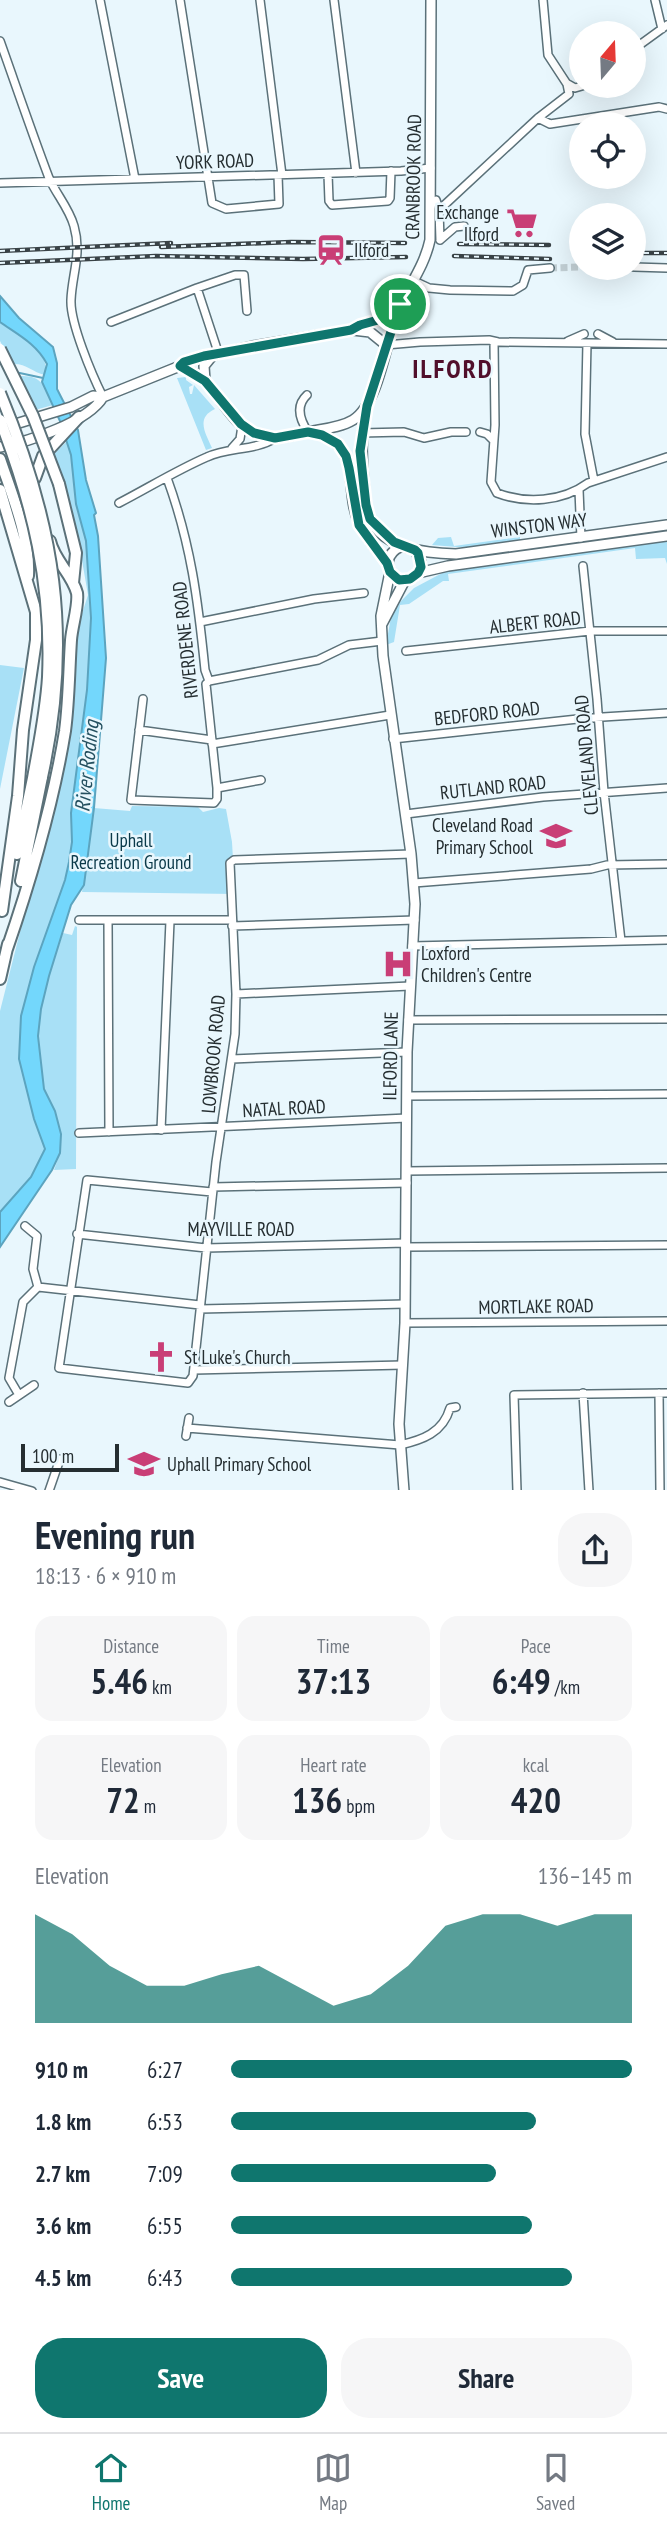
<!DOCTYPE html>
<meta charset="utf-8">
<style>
:root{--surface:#fff;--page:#f6f6f7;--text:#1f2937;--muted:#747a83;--line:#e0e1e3;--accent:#0f766e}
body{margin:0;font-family:"PT Sans Narrow",sans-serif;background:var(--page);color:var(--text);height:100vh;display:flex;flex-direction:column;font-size:26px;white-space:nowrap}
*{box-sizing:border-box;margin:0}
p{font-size:23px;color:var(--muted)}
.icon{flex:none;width:38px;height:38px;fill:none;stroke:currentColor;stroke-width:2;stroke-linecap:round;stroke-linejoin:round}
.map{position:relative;height:1490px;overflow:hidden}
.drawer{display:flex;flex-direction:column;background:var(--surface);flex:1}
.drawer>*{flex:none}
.needle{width:46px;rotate:19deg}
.fabs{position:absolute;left:569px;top:21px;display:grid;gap:14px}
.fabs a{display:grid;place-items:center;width:77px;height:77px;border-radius:50%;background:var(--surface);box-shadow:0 7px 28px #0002;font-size:35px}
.scale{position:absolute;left:21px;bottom:18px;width:98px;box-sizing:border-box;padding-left:7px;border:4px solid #252e31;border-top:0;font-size:19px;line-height:24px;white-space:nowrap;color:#252e31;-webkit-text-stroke:5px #e9f7fd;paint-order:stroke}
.pin{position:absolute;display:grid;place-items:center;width:60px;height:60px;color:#fff;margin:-30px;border:4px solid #fff;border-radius:50%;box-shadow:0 2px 7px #0007}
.round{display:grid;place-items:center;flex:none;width:74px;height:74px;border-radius:28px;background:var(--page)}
.summary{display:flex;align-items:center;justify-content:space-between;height:119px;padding:0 35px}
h1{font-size:38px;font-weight:600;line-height:52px}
.stats{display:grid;grid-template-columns:repeat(3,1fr);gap:10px;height:119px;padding:7px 35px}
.stats div{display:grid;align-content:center;border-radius:18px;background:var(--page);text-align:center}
.stats b{font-size:35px;font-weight:600}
.stats small{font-size:19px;font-weight:400}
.stats p{font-size:19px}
.chart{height:196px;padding:14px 35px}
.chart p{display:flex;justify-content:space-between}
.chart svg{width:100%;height:126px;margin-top:7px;fill:var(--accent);opacity:.7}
.button{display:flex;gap:14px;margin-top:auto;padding:14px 35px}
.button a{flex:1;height:80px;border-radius:28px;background:var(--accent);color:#fff;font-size:28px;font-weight:600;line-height:80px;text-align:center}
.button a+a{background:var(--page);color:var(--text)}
ul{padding:0 35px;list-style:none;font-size:23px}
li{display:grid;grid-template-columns:112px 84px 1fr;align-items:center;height:52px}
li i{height:18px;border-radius:9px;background:var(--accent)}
.menu{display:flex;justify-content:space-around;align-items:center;height:98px;border-top:2px solid var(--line);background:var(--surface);font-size:19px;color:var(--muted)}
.menu a{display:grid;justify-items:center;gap:4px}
.menu .current{color:var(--accent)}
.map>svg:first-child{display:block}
</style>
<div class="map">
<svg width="667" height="1491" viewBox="0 0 667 1491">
<rect width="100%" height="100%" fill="#e9f7fd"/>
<path fill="#a8e0f6" d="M0,322C18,334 51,349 45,375C32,372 26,363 12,364L0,341Z
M19,376C43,375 44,386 53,405L35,410Z
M186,377V380L193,385L189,387L190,394H192L194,385L215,409C195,418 206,434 212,448L206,450L177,378Z
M67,441L71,455L76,504L86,541L91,618L87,691L71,813L72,842L69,862L65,880L34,967L21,1016L19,1059L34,1119L45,1149L31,1177L0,1212V1011L43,841L77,629L88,595L79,543L67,494L54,454Z
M451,537L454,546L520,537V540L469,548L432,545L438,538Z
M667,541V564L665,558L636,559L635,548L448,574L449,581H443L409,604L400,605L394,642L386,645L391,617L401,601L414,588L446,571Z
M0,665L24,668L0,789Z
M132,806L198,807L203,812L219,808L226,809L232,842L235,894L82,892L94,808L130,811Z
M75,926L77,927L76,1169L54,1170L60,1153L44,1089L38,1036L41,1010L49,976L63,933L72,935Z"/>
<path fill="#73d7fc" stroke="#5ca4bf" stroke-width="2" d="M0,296L19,318L53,347L57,363V389L78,430L86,480L96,513L94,515L98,536L106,658L94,808L84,885L71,905L49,976L41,1009L38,1036L44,1089L55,1111L61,1134L60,1153L52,1170L0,1247V1212L31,1177L45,1149L34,1119L19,1059L21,1016L34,967L65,880L69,862L72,842L71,813L87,690L91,618L86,541L76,504L71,455L60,421L42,382L47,364C37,344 17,334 0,322Z"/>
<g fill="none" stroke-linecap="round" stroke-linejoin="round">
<path stroke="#5ca4bf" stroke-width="2" d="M15,372L43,378"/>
<path stroke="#c2cfd4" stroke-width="7" stroke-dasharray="7 3.5" stroke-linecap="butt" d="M550,268L581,267"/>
<defs>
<path id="minor" d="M100,0L135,179
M180,0L212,203L226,209L279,204L278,175
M260,0L282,175
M334,0L356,173
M655,0L662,29
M0,41C16,86 32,133 49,178C56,194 69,208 74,226C82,254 72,274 71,300C70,323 92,375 103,397
M634,49L667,25
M568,84L575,88L582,86
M538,118L550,124L659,107L667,109
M328,174L329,201L332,205L388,201L390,198L391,171
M0,183L401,171L431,168
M436,200L439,210L440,240
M439,210L538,118L569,94L567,84L548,55L543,0
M440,240L455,227L464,226
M634,267L667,268
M414,281L429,288L450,290L513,291L523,285L528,270L550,268
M197,288L235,275H244L247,311
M111,322L197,288L219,355
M598,334L613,342
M568,341L584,334
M494,342L495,425L491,482L497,493C526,504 562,502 588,483L667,457
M587,343L585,434L594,481
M386,345L420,342L489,340L498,342L667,344
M307,395C295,406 300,420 308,432
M480,432L487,434L492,439
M361,433L404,432L424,438L451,432H466
M232,448L240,439L242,426
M167,478C191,544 198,600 205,670L209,681
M579,490L581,538
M119,503C148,488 177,470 207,457C228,447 255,451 275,438
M583,566L597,699L604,792L621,941
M200,622L314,599L364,593
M406,651L590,631H667
M209,681L318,660L349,645L382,641
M143,699L131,800L214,803L217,799V788L206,684L209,681
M139,730L212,740
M393,739L587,718L667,713
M212,744L390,715
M217,788L261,780
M406,814L543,797L667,788
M414,883L591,869L607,865L667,864
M79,920H232
M108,920L109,1132
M232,926L415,920
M412,946L667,940
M236,994L410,986
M408,1020L667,1019
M232,1059L407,1052
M407,1096L667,1094
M161,1130L170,921
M79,1133L407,1118
M407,1171L667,1168
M213,1187L407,1183
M212,1192L87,1180L59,1368L188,1383L193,1376L216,1162L235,1034L236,994L230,863L234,860L411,854
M25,1226L37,1236L33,1269L38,1287
M77,1234L206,1248L406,1243
M406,1247L667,1245
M200,1309L405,1304
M405,1323L667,1321
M194,1370L403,1365
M583,1393L589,1491
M659,1393L660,1491
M19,1395L9,1378L23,1302L38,1287L200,1305
M9,1402L34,1385
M187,1428L400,1445C422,1440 443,1433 450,1408L456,1407
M186,1436L189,1418
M0,1482L32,1491
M49,1491L60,1459
M517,1491L514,1395L667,1393"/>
<path id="major" d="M353,330L370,332L386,345
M180,366C188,371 196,373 203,380C221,396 232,424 254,433C272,441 289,436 307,432C321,429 340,428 353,420C379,404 386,341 397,313C407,288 424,268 430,240L431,0
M205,381L204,366L213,355
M366,408C361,434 361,456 364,483C365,494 365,509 370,520C386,550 427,553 456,554L667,525
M9,426L71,407L93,396L103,397L180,366L188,361L253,346L351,330L360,325L378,320L399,306
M314,433C364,445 343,488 359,523C365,537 378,551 387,563
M0,447C28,442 88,422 103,397
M402,546C384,554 384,570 399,580C412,581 420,575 421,562L415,550
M390,572L381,616L383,656L411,854L415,904L407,1052L405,1323L399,1424L404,1491
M418,573L448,566L667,536
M382,624L405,580"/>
<path id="highway" d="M0,459C12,495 30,537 28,576
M35,478L43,456L79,417
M59,484L76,553L73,583
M0,490L36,612V640L23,730L18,796L2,911
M17,854L33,778
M21,881L42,777
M7,949C31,879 53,805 65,731C69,701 69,671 71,640C72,626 79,605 77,593C72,574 54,560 50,541
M0,979L8,944"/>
</defs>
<use href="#minor" stroke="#5b7179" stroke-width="10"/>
<use href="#major" stroke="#5b7179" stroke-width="12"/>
<use href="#highway" stroke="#5b7179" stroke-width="14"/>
<use href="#minor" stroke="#fff" stroke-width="7"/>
<use href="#major" stroke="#fff" stroke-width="9"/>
<use href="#highway" stroke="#fff" stroke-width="10"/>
<defs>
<path id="rail" d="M459,244L549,245
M161,247L291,242L405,243
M0,251L171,243
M634,253H667
M454,256L550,259
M0,263L156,256L303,259L406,257"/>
</defs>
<use href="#rail" stroke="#394246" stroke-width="4.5"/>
<use href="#rail" stroke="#e9f7fd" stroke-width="2" stroke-dasharray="5" stroke-linecap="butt"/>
<defs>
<path id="highway-bridge" d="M0,349L33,416L59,484
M0,393C55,525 73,636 42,777
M0,420C33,505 52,585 48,677C46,711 39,744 33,778"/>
</defs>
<use href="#highway-bridge" stroke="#5b7179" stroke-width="14" stroke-linecap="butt"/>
<use href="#highway-bridge" stroke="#fff" stroke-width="10"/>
</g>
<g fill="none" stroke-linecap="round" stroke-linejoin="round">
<defs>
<path id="route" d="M400,304L367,406L360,451L366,505L370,519L394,542L415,550L418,553L421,567L418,573L410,579L399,580L390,572L387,563L359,525L349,468L346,456L338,444L322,435L308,432L275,438L254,433L241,424L205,381L180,366L184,362L204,356L351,330L360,325L378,320Z"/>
</defs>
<use href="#route" stroke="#fff" stroke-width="14"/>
<use href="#route" stroke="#0f766e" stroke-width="9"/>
</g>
<defs>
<symbol id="supermarket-bare" viewBox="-9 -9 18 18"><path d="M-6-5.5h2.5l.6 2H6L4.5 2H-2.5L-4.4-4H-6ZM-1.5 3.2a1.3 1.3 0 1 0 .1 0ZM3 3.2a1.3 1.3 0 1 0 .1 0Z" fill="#c93e76" stroke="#e9f7fd" stroke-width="2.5" paint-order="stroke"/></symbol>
<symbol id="station-bare" viewBox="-9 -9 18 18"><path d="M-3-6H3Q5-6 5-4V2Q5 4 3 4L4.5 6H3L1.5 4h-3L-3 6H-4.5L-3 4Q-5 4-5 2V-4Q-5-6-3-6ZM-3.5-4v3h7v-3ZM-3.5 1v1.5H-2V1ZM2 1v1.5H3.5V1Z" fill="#c93e76" stroke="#e9f7fd" stroke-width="2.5" paint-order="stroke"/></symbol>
<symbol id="school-bare" viewBox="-9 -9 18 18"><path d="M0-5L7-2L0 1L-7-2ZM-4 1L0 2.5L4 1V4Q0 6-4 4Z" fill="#c93e76" stroke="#e9f7fd" stroke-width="2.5" paint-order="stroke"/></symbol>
<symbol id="hospital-bare" viewBox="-9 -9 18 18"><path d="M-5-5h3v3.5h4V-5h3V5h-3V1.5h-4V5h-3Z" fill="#c93e76" stroke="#e9f7fd" stroke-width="2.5" paint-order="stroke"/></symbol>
<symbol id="church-bare" viewBox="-9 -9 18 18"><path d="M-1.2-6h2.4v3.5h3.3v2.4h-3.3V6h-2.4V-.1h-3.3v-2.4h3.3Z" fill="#c93e76" stroke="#e9f7fd" stroke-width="2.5" paint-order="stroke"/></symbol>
</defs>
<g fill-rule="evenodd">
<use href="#supermarket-bare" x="500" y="201" width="44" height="44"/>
<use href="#station-bare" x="309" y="228" width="44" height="44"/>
<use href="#school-bare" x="534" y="814" width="44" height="44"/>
<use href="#hospital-bare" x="376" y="942" width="44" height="44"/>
<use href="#church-bare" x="139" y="1335" width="44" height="44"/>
<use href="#school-bare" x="122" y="1442" width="44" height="44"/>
</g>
<g text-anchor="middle" stroke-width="5" stroke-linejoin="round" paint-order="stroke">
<g font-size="19" fill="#252e31" stroke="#e9f7fd">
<text transform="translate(215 161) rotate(-2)" y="7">YORK ROAD</text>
<text transform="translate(413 177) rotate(-89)" y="7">CRANBROOK ROAD</text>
<text transform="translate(539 525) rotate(-7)" y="7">WINSTON WAY</text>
<text transform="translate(535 622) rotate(-6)" y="7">ALBERT ROAD</text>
<text transform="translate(185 640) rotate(-96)" y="7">RIVERDENE ROAD</text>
<text transform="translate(487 713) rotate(-6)" y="7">BEDFORD ROAD</text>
<text transform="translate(586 755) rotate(-95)" y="7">CLEVELAND ROAD</text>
<text transform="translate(493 787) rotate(-6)" y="7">RUTLAND ROAD</text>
<text transform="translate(213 1054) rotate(-85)" y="7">LOWBROOK ROAD</text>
<text transform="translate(390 1056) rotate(-89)" y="7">ILFORD LANE</text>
<text transform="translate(284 1108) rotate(-3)" y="7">NATAL ROAD</text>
<text x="241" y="1236">MAYVILLE ROAD</text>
<text transform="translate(536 1306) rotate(-1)" y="7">MORTLAKE ROAD</text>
</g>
<g font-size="19" fill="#252e31" stroke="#e9f7fd" text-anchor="start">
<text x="499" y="219" text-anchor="end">Exchange<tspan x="499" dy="22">Ilford</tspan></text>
<text x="354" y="257">Ilford</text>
<text x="533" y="832" text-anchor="end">Cleveland Road<tspan x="533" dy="22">Primary School</tspan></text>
<text x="421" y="960">Loxford<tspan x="421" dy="22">Children's Centre</tspan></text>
<text x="184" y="1364">St Luke's Church</text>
<text x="167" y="1471">Uphall Primary School</text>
</g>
<g font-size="19" fill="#0a3949" stroke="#e9f7fd">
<text x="131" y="847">Uphall<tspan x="131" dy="22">Recreation Ground</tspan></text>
</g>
<g font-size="21" font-style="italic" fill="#245060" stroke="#e9f7fd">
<text transform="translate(87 766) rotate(-84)" y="7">River Roding</text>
</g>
<g font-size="26" font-weight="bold" letter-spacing="2" fill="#510f2b" stroke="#e9f7fd">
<text x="453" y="378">ILFORD</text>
</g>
</g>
</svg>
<div class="fabs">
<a><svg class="needle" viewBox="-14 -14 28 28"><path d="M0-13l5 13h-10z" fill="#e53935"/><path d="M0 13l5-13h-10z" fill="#747a83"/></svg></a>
<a><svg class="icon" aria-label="locate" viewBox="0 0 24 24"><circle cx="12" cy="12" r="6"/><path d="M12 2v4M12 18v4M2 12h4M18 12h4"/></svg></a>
<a><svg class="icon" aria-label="layers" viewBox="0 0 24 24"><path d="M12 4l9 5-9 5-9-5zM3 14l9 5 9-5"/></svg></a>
</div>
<div class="scale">100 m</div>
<div class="pin" style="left:400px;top:304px;background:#1e9e55"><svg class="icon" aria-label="arrive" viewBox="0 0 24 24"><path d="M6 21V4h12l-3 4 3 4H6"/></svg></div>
</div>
<section class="drawer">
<div class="summary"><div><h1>Evening run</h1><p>18:13 · 6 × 910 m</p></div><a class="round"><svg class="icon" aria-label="share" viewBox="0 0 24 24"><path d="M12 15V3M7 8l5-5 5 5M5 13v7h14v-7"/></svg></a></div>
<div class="stats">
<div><p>Distance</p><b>5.46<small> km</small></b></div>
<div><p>Time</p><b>37:13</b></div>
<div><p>Pace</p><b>6:49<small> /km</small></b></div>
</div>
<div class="stats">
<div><p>Elevation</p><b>72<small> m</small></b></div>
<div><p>Heart rate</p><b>136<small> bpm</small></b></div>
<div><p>kcal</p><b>420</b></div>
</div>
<div class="chart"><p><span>Elevation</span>136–145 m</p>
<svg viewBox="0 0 160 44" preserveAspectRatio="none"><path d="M0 44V6L10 13L20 24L30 31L40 31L50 27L60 24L70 31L80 38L90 34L100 24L110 10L120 6L130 6L140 10L150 6L160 6V44z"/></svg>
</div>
<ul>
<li><b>910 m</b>6:27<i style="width:100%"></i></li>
<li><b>1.8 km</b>6:53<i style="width:76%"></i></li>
<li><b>2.7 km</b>7:09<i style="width:66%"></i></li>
<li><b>3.6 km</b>6:55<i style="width:75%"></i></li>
<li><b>4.5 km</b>6:43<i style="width:85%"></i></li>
</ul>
<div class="button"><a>Save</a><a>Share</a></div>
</section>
<nav class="menu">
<a class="current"><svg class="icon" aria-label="home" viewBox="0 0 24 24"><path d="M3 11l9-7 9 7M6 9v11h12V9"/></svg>Home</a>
<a><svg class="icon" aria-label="map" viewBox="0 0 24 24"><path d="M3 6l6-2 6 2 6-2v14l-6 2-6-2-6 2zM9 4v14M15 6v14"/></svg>Map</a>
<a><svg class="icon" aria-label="saved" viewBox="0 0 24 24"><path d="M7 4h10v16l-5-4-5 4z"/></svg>Saved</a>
</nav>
